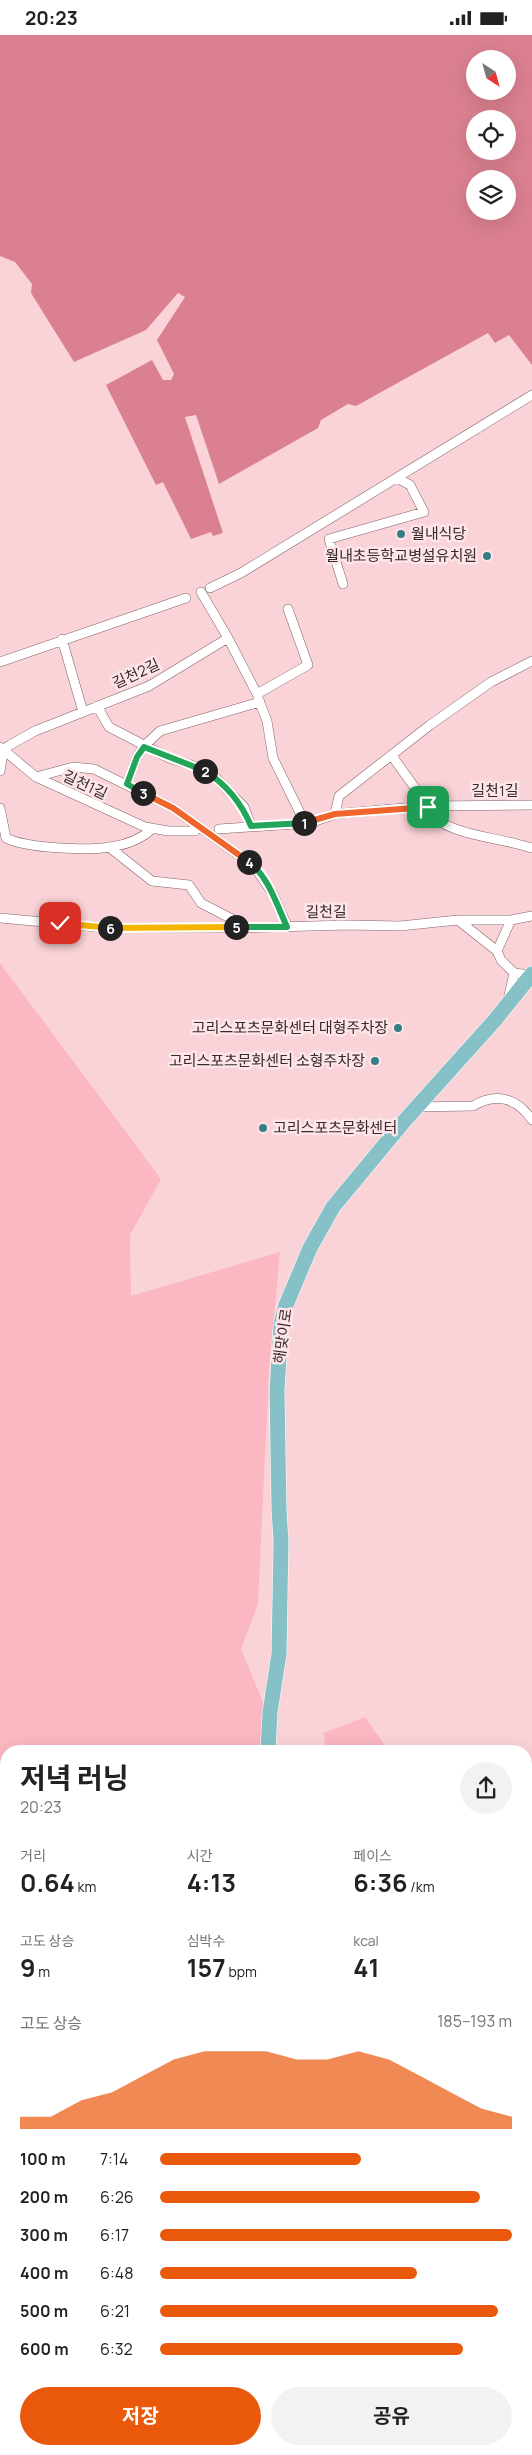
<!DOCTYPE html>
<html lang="ko">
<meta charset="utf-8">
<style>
:root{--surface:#fff;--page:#f2f2f2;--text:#222;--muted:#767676;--accent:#ea580c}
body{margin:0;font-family:Manrope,"Noto Sans KR",sans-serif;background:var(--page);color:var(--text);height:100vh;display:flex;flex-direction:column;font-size:19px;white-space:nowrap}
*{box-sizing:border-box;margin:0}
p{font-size:16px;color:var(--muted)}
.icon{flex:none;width:28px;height:28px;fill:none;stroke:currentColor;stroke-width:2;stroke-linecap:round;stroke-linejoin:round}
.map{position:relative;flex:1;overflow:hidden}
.sheet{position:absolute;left:0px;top:1710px;width:532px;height:710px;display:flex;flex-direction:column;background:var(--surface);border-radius:20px 20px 0 0;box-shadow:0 5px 20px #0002}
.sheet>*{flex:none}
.needle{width:32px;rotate:144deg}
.fabs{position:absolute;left:466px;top:15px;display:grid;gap:10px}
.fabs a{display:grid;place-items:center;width:50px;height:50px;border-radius:50%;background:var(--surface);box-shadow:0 5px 20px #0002;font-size:25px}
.pin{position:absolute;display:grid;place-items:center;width:42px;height:42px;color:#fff;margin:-21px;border-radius:10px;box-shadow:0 2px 8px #0006}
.km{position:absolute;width:25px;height:25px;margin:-12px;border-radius:50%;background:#222;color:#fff;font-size:14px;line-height:25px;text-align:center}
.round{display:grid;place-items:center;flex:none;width:52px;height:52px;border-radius:26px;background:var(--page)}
.headline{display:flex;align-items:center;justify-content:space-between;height:85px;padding:0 20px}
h1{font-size:28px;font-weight:700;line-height:38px}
.figures{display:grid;grid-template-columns:repeat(3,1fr);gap:8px;height:85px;padding:5px 20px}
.figures div{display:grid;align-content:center}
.figures b{font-size:25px;font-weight:700}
.figures small{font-size:14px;font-weight:400}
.figures p{font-size:14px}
.chart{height:140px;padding:10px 20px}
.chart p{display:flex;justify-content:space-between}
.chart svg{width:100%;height:90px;margin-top:5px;fill:var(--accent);opacity:.7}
.button{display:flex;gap:10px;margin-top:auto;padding:10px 20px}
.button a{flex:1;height:58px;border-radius:30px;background:var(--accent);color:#fff;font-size:20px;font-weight:700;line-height:58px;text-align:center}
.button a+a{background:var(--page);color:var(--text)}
ul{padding:0 20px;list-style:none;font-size:16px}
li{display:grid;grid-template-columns:80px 60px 1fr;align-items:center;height:38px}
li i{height:12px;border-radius:6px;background:var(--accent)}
.status{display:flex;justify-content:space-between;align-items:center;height:35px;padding:0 25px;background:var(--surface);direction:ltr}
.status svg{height:14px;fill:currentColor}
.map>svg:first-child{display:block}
</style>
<div class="status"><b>20:23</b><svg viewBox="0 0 49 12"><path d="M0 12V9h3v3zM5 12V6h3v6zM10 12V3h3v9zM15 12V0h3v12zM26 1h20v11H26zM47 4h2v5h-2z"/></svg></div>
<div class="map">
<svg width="532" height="2420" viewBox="0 0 532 2420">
<rect width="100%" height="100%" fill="#fad3d8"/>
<path fill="#fbb8c2" d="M0,928L161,1144L130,1200L131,1261L280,1217L269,1336L258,1569L241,1614L268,1679L262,1716H6V1908L0,1906Z
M365,1682L389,1716H325L324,1698Z
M526,1720L532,1727V1809L526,1816Z
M526,1995L532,2000V2420H486L488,2414H526Z
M222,2414H271L272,2420H212Z"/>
<path fill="#db8090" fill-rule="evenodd" d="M0,0H532V330L509,300L495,308L488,298L356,371L348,369L321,385L318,393L219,449L196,380L185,382L223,498L213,501L211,497L191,504L163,447L156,450L106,350L152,325L163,345H171L174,339L157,305L185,262L178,258L146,295L74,327L31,258L32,249L15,227L0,221ZM475,24H508V56H475ZM475,84H508V116H475ZM475,144H508V176H475Z"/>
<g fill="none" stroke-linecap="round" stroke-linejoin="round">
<defs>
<path id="minor" d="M343,549L329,504L424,477L410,450L397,443
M210,553L241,538L532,360
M228,603L257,659L308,630L288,574
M62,604L83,677
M0,627L186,563
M258,663L267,686L273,723L305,788
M97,671L109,692L169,723L197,732L217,744L244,772L251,791
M0,712L36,742L145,792L168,796H195
M392,721L428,771
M0,736L4,714L10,710L35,696L149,651L228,603L201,557
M36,742L73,732L94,734L173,773L254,831L273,859L287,891
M127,749L137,722L144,711L160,696L260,667
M0,773L6,803C25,813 88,816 110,812C125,810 141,804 152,794
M420,773C454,803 491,800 532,813
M335,779L339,761L430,690L491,647L532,626
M219,794L310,788L335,779L428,771L532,770
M109,812L152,846L189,850L201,868L232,884L234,892
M0,883L109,893H239L349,890L400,891L458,885H511L532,881
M458,885L497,916L501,925L514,938L531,940
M497,916L511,885
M508,965L514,938
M417,1072L473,1071C496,1057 517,1063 532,1085
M526,1888L532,1881"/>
<path id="primary" d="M268,1716L270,1677L279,1619L281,1506L279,1475L277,1356L281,1289L286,1270L310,1213L333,1172L406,1084L495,985L532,939
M69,2420L73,2414"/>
</defs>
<use href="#minor" stroke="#836266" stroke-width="10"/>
<use href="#primary" stroke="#fff" stroke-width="16"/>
<use href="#minor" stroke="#fff" stroke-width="9"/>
<use href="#primary" stroke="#86c1c8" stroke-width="15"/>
</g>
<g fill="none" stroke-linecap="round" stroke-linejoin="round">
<defs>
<path id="split-1" d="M304,788L335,779L428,772"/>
<path id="split-2" d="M205,736C227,750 241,767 251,791L304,788"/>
<path id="split-3" d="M143,758L127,749L137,722L144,712L205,736"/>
<path id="split-4" d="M143,758L173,773L249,827"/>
<path id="split-5" d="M236,892H287C277,870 268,841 249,827"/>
<path id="split-6" d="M110,893L236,892"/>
<path id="split-7" d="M60,888L110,893"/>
</defs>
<use href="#split-1" stroke="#fff" stroke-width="10"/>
<use href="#split-2" stroke="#fff" stroke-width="10"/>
<use href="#split-3" stroke="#fff" stroke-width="10"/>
<use href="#split-4" stroke="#fff" stroke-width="10"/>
<use href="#split-5" stroke="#fff" stroke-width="10"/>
<use href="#split-6" stroke="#fff" stroke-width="10"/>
<use href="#split-7" stroke="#fff" stroke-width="10"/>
<use href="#split-1" stroke="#f0652b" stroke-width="6"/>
<use href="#split-2" stroke="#22a559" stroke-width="6"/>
<use href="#split-3" stroke="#22a559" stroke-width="6"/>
<use href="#split-4" stroke="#f0652b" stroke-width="6"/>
<use href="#split-5" stroke="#22a559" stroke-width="6"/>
<use href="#split-6" stroke="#f5b400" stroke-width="6"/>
<use href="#split-7" stroke="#f5b400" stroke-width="6"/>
</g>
<g fill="#367e87" stroke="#fde5e8" stroke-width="2">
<circle cx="401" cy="499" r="5"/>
<circle cx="487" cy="521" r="5"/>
<circle cx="398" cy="993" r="5"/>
<circle cx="375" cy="1026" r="5"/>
<circle cx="263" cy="1093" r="5"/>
</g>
<g text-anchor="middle" stroke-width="5" stroke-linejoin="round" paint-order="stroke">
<g font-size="15" fill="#382a2c" stroke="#fde5e8" text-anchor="end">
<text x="411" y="504" text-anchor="start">월내식당</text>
<text x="477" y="526">월내초등학교병설유치원</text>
<text x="388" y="998">고리스포츠문화센터 대형주차장</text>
<text x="365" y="1031">고리스포츠문화센터 소형주차장</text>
<text x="273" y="1098" text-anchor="start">고리스포츠문화센터</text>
</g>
<g font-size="15" fill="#382a2c" stroke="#fde5e8">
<text transform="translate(136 639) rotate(-25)" y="5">길천2길</text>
<text transform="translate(85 750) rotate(25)" y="5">길천1길</text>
<text x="495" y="761">길천1길</text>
<text transform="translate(326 877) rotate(-1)" y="5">길천길</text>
<text transform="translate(283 1301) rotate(-82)" y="5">해맞이로</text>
</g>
</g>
</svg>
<div class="fabs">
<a><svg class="needle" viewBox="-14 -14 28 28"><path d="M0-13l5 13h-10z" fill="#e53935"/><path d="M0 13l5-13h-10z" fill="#767676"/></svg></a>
<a><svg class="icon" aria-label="locate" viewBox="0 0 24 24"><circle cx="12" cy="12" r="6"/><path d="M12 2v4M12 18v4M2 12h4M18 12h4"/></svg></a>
<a><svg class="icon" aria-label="layers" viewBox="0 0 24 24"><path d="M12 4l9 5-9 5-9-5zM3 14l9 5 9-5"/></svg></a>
</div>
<div class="pin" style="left:428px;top:772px;background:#1e9e55"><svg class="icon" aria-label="arrive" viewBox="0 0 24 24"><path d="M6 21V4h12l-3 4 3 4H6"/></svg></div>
<div class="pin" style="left:60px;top:888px;background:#d93025"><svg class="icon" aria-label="check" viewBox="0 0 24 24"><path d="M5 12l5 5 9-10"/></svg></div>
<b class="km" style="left:304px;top:788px">1</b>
<b class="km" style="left:205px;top:736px">2</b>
<b class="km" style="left:143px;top:758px">3</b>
<b class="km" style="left:249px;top:827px">4</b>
<b class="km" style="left:236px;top:892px">5</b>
<b class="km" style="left:110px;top:893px">6</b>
<section class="sheet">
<div class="headline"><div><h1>저녁 러닝</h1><p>20:23</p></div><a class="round"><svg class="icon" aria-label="share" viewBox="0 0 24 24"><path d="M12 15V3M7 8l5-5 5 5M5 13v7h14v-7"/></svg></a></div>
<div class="figures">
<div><p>거리</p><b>0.64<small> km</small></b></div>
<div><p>시간</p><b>4:13</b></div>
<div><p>페이스</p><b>6:36<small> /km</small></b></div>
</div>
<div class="figures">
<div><p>고도 상승</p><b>9<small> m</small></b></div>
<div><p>심박수</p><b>157<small> bpm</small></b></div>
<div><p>kcal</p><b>41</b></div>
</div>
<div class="chart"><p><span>고도 상승</span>185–193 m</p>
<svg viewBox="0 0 160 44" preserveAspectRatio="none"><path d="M0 44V38L10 38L20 30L30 26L40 18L50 10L60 6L70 6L80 6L90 10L100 10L110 6L120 10L130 18L140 26L150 34L160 38V44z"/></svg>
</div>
<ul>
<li><b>100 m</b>7:14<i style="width:57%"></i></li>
<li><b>200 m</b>6:26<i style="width:91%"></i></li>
<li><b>300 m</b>6:17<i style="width:100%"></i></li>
<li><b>400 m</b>6:48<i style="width:73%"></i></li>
<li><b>500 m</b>6:21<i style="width:96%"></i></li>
<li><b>600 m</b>6:32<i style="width:86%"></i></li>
</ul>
<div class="button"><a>저장</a><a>공유</a></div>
</section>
</div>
